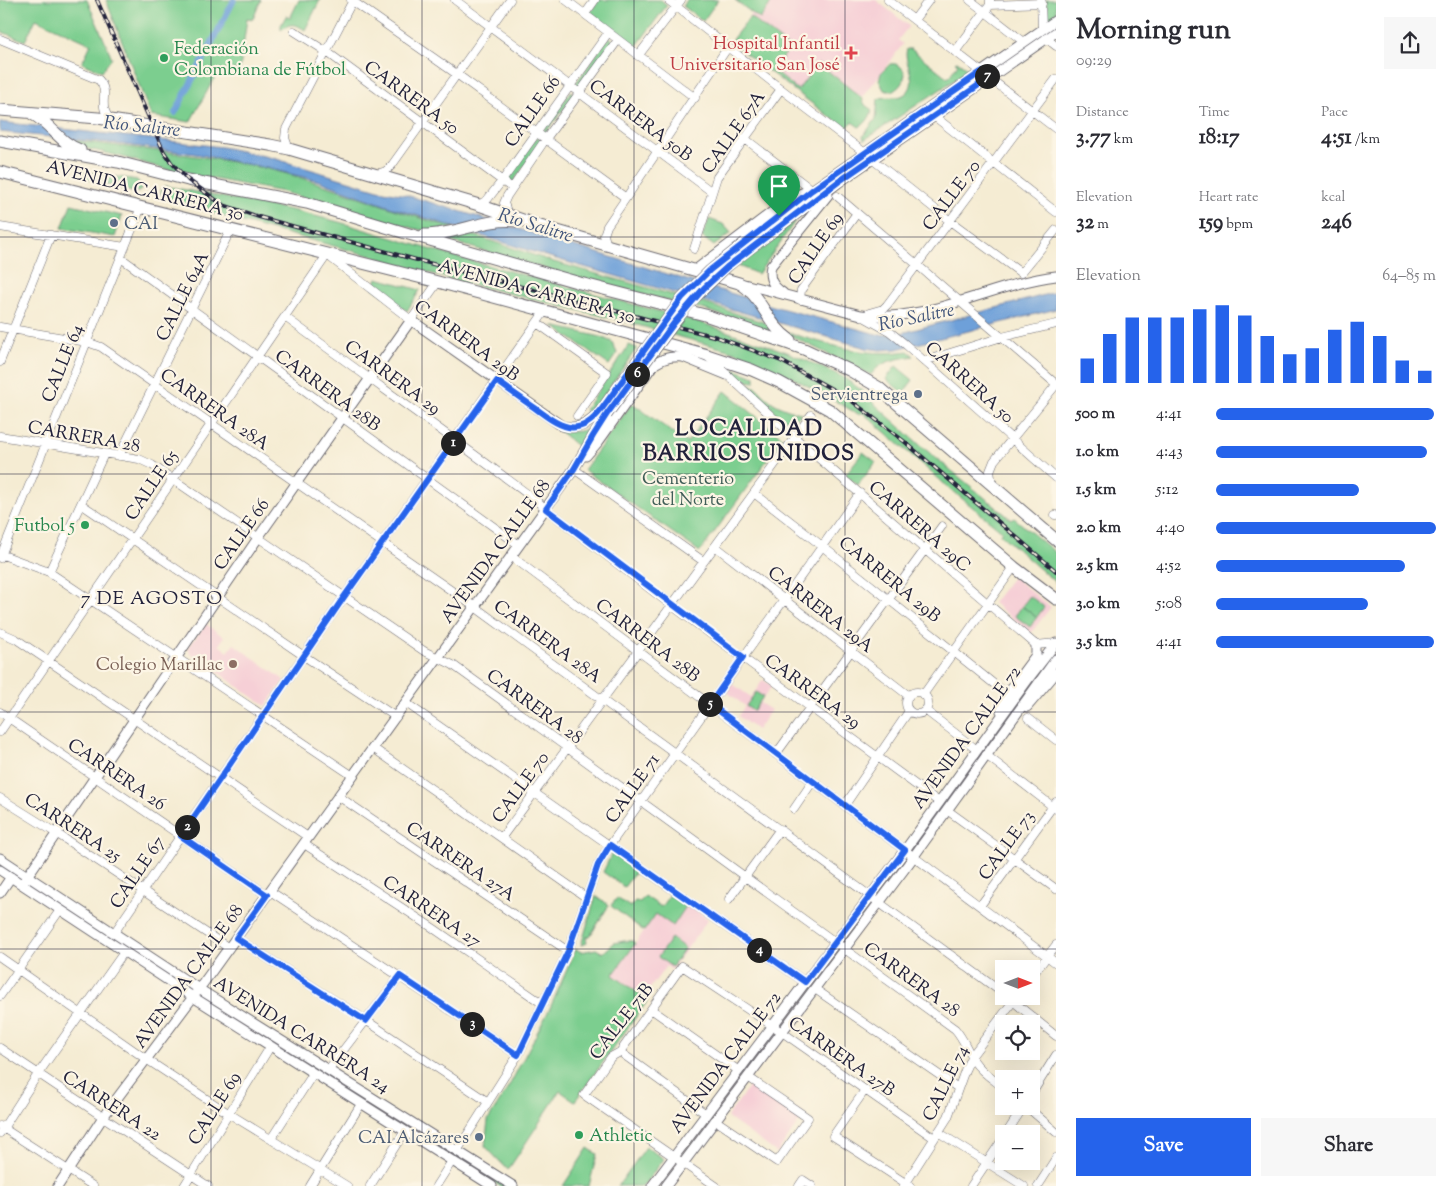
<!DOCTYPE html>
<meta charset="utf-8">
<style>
:root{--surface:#fff;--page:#f7f7f7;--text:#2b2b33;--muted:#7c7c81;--accent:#2563eb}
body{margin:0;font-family:"Sorts Mill Goudy",serif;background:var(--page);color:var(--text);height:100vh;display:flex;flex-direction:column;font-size:19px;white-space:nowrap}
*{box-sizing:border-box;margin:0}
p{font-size:16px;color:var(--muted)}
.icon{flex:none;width:28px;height:28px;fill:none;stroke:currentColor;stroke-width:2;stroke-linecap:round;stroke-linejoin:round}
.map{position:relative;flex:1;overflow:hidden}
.sheet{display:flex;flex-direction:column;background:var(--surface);width:400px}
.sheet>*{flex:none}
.needle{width:32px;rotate:90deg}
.buttons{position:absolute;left:995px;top:960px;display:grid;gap:10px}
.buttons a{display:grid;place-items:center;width:45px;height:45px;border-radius:0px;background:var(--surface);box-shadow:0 5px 20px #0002;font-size:25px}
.pin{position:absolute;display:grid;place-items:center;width:42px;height:42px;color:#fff;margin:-51px -21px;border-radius:50% 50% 50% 0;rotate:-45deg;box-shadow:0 0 5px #0007}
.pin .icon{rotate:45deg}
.km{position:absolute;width:25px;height:25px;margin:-12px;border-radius:50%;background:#222;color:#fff;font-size:14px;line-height:25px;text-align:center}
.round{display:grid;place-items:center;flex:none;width:52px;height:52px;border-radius:0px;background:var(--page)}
.summary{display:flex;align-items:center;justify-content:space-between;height:85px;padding:0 20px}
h1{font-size:28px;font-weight:800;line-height:38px}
.stats{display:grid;grid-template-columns:repeat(3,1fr);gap:8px;height:85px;padding:5px 20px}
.stats div{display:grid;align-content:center}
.stats b{font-size:21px;font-weight:800}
.stats small{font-size:14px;font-weight:400}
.stats p{font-size:14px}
.chart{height:140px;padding:10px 20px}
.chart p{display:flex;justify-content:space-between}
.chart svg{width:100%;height:90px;margin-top:5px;stroke:var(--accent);stroke-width:6}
.button{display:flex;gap:10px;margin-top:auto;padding:10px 20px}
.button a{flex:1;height:58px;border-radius:0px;background:var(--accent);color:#fff;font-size:20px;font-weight:800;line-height:58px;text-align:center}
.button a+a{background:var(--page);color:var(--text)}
ul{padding:0 20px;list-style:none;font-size:16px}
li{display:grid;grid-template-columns:80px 60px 1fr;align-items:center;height:38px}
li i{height:12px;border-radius:6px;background:var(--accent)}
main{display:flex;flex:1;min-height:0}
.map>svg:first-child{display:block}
</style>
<main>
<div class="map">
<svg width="1056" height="1186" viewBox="0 0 1056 1186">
<rect width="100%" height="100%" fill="#fcf5e5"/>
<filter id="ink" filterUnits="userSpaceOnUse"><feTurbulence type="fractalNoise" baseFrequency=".02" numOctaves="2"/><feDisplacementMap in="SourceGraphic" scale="10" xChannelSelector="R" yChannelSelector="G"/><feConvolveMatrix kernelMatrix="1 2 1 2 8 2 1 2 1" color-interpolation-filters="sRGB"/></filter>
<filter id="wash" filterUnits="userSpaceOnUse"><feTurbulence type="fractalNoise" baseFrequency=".0096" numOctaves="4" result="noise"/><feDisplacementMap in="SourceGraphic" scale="20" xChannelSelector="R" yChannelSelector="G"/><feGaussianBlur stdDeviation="1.12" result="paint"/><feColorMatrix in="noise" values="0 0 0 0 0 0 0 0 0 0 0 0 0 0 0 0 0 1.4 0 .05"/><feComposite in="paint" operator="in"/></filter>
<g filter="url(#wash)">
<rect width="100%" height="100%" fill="#f5ecd3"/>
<path fill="#f6cfd6" d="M735,0H876L909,26L898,40L903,44L862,98L857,94L836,122L730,42L752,13Z
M1013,577L1051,607L1031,633L993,603Z
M206,624L224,637L219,645L228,652L234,644L284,680L266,706L190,653L188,648Z
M763,680L772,686L760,703L771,710L757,730L738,716L745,706L726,691L731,683L751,697Z
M671,893L708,919L672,970L666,966L644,997L613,975Z
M751,1084L801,1119L777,1153L727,1117Z"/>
<path fill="#7bce8f" stroke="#4e7865" d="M0,0H87L112,58L102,71L82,63L91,44L36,19L25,41L0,31Z
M106,0H261L253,19L247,18L240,69L219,70L190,122L151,116Z
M299,0H320L305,30C295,23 290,23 281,30V25L286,16L290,18Z
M599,0H661L667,5L635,48L590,12Z
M687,0H718L703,21L683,6Z
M735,0H773L760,19Z
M1046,0H1056V16L1051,19L1047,16Z
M750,17L790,48L773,70L798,90L818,63L862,98L865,105L872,110C871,116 865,125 859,127L852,122L846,129L730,42Z
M609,37L614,41L580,87L577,86L575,84Z
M907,49H911L948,78L958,64L955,62L957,61L967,68L968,71L864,140L863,136L876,119L878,99C886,95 897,100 905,94C921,82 902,62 907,49Z
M890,64C898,63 902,66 905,74C903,85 895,94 884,90L879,80L881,73Z
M571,91L575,95L545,133L543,130Z
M537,137L542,141L514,181L508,183L507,178Z
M68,140C134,148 203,155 268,169C332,184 391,211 454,228L426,231L416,229L283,192L172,171L119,156L85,148Z
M83,171L137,180L141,184V190L138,192H132L81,177Z
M165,186L291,210L339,222L446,254L699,322L787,352L843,377L871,397L869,399L920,445L1012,520L1014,518L1056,553V583L1000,534L1002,531L949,488L862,412L860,415L797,380L735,352L619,320L450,279L368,255L235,220L162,197L161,191Z
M71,204L122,216L115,237L62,228Z
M709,219L723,224L731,233L714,246L702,237Z
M796,220L758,274L738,266Z
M467,233L554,262L677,296L673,302L571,276L439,238Z
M377,278L420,290L407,311L373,288Z
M697,301L766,323L773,332L693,306Z
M553,326L601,337L612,342L617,353L609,365Z
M788,333C830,344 863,358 908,351L914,356C898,359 881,360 871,375L787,334Z
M629,345L637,348L590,415L585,410Z
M719,364L755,377V382L744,381L740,383Z
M896,366L913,380L903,393L886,379Z
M749,384C757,387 759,390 765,396C775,406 788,411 802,413L795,420L783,419L746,387Z
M725,391L783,438L700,552L584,470L632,403L687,443Z
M596,423L581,449L558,430C573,433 583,433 596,423Z
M863,452L876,462L858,485L845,475Z
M1030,596L1044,607L1030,627L1015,616L1022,606L1036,617L1022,606Z
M756,692L763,697L753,711L746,706Z
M999,727L1001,728L917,845L914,843Z
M612,853L637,870L624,887L603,872Z
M671,893L687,905L673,926L656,914L644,931L611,906L617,898L630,907L635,901L640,902L645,896L661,907Z
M596,896L609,905L590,936L586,937L587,943L581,945Z
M671,938L685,948L672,967L658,957Z
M624,941H633L635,944L613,975L648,1000L575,1101L560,1091L508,1170L485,1146L488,1120L508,1088L550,1008L576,949L581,952L596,949L603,953L614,943Z
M232,1013L507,1186H500L230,1016Z
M646,1147L664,1159L643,1186H618Z
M588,1148L597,1154L589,1186H563Z"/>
<path fill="#6ea0d9" stroke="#48618a" d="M0,122L222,147L273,158L378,190L406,195L773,306L880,335L898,334L1056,292V309L897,349L880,350L866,348L553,258L390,207L319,181L267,168L196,154L110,143L0,132Z"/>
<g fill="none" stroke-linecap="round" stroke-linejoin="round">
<path stroke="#6ea0d9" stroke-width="6" d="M175,113L234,0"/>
</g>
</g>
<g filter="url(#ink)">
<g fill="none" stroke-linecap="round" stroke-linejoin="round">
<defs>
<path id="minor" d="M351,0L458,75L626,198
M455,0L712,192
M566,0L695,98
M668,0L781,89L865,153
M888,0L1056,129
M970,0L1024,42
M1041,0L1042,29
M990,5L1042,3
M585,14L595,0
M914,20L929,0
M294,31L327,52L512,188
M1046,38L1056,46
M0,39L99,80C111,94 96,105 111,120
M955,52L990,5V0
M638,56L681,0
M934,116L1056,212
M744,138L812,190
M289,149L285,138L286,129L353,0
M872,159L950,221L1021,273L1056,230
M377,174L386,171L392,165L510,0
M837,196L1056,384
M479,205L487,200L502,181L608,33
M508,214L504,203L507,196L545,140L618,40
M0,227L125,247
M607,246L604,235L607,226L728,47
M694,249L717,177L781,89
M121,258L519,545
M800,300L801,290L857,213
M869,313L883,309L887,305L1056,79
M862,316L889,331L905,344L1056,478
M285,317C369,379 455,439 538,502L546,509L671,605L939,802
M537,323L607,373L577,416
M0,327L87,342L101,347L475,607L1004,994
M707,356L794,437L1036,645L1056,643
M924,361L1002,337L1056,324
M0,362L51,235
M0,436L139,459L152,465L424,651L453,665L955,1029C964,1039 967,1050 974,1061C981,1072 994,1080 1004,1088
M119,456L231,229
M574,469L703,561
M992,484L990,471L994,461L1056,385
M754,493L822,546L1004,692
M81,504L304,656L396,717
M1055,515H1056
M715,546L909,696
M0,554L49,572L353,776
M511,556L1056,963
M0,558L141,207
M49,572L104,454
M0,632L16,639L308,837
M906 703a11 11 0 1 1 22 0a11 11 0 1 1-22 0Z
M923,695L1014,567
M406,703L805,982
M925,710L977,750
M0,712L267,895
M1028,718L1056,740
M0,732L327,255L411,320L438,282
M373,748L587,898
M776,754L942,526
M986,755L1056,809
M338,796L568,951
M0,798L56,833L229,948
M845,805L909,711
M794,809L813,781
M947,810L1056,889
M502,837L811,415
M304,844L433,928L543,1004
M270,891L518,1055
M729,899L780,829
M980,906L1056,802
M114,933L344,597L545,311
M236,938L367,1021L488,1102
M0,957L146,1059L228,1113L347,1186
M1031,977L1056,945
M815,989L958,1088
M0,996L60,910
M1009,998L1056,1036
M651,1009L739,1071
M0,1048L103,1117L208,1186
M620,1052L706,1114
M328,1070L400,976
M865,1090L833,1136L910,1186
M1031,1095L1056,1055
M1026,1106L1056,1132
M715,1120L777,1162L808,1118L748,1077
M0,1126L93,1186
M938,1132L1024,1186
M0,1133L38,1074L124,952
M1006,1134L1024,1106
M271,1139L313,1074
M457,1151L518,1055L568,951L598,865L610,845L860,493
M184,1186L270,1047
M310,1186L361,1104
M370,1186L405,1131
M436,1186L452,1161
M716,1186L584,1095L611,1057L620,1052L682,966L782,1032L934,1138
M799,1186L803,1180L812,1186
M904,1186L948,1117L965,1070L971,1057L1017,996
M971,1186L1004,1137
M1038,1186L1056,1158"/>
<path id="major" d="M745,242L812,190L1056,20
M750,249L838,183L1056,32
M744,284L861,315C926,324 991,284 1056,276
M783,293C772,286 768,278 771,266L828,195
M586,456L599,441L651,368C659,359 671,356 683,357L727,375
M1027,707L1056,673
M1001,711L1007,694L1036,655V645
M0,858L199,989L513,1186
M0,870L193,997L492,1186
M22,884L262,532L411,320L562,426C579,430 590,424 601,410
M0,893L11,877
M58,1186L103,1117L199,989L574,469L593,436L607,415
M652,1186L905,850L1029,678L1056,643
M666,1186L909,863L1056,659"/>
<path id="highway" d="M0,110L98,118L270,145L289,149L479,205L540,226L739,283C762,295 766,324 790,340
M32,114C51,123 59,143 80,150
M0,141L118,162L188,180L307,203L409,234L580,283L705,315L804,349L849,370L878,387L1056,540
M0,172L438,282L704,354L752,370L779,382L830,410L1014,567L1056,599
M424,235C456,235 488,217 517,221
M697,270L792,198L812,190"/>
</defs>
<use href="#minor" stroke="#6c6970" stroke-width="9"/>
<use href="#major" stroke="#6c6970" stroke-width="11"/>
<use href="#highway" stroke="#6c6970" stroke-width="13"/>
<use href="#minor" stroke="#fff" stroke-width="8"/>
<use href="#major" stroke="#fff" stroke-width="9"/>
<use href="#highway" stroke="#fff" stroke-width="11"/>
<defs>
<path id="rail" d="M97,0L164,152L171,162L188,180L223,205L259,217L413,259L717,337L781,361L848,398L905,442L1056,571"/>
</defs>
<use href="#rail" stroke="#22223b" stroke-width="4"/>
<use href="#rail" stroke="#fcf5e5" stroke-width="2" stroke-dasharray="5.5" stroke-linecap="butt"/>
<defs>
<path id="major-bridge" d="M601,410L682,298L710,270L745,242
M607,415L689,304L727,267L750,249"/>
</defs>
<use href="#major-bridge" stroke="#6c6970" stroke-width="11" stroke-linecap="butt"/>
<use href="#major-bridge" stroke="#fff" stroke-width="9"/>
</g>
</g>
<g fill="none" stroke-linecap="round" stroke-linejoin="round" filter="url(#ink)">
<defs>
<path id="route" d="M981,72L989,78L838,182L727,267L704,288L674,323L607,414L593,436L574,469L546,509L743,657L710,704L905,850L805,982L610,845L598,865L568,951L518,1055L400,976L366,1021L236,938L267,895L181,836L344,597L497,381C509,390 522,399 535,408C559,426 578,440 601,410L682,298L710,270L812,190Z"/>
</defs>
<use href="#route" stroke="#fff" stroke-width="10"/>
<use href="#route" stroke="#2563eb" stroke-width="6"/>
</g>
<path fill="none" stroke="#22223b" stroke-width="1" stroke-opacity="0.55" d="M211,0V1186M422,0V1186M634,0V1186M845,0V1186M0,237H1056M0,474H1056M0,712H1056M0,949H1056"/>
<path fill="#e0444e" stroke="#fcf5e5" stroke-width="2" d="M848.5 45.5h5v5h5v5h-5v5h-5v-5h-5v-5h5z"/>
<g fill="#2e9e5b" stroke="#fcf5e5" stroke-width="2">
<circle cx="164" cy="58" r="5"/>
<circle cx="85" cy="525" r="5"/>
<circle cx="579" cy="1135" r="5"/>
</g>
<g fill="#5c6f8a" stroke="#fcf5e5" stroke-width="2">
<circle cx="114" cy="223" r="5"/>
<circle cx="918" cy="394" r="5"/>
<circle cx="479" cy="1137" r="5"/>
</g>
<circle fill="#8d6e63" stroke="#fcf5e5" stroke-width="2" cx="233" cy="664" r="5"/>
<g text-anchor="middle" stroke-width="4.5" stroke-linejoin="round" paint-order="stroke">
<g font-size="18" fill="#be3a42" stroke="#fcf5e5" text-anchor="end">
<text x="840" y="49">Hospital Infantil<tspan x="840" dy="21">Universitario San José</tspan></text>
</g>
<g font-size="18" fill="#27864d" stroke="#fcf5e5" text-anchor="start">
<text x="174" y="54">Federación<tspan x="174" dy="21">Colombiana de Fútbol</tspan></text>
<text x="75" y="531" text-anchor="end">Futbol 5</text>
<text x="589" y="1141">Athletic</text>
</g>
<g font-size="18" fill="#22223b" stroke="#fcf5e5">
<text transform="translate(412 97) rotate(36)" y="6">CARRERA 50</text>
<text transform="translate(532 111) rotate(-55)" y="6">CALLE 66</text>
<text transform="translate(641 120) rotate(37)" y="6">CARRERA 50B</text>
<text transform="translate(733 132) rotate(-55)" y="6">CALLE 67A</text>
<text transform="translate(145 190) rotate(14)" y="6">AVENIDA CARRERA 30</text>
<text transform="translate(951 195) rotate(-53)" y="6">CALLE 70</text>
<text transform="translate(815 248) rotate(-56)" y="6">CALLE 69</text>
<text transform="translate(537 291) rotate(15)" y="6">AVENIDA CARRERA 30</text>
<text transform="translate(182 296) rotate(-64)" y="6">CALLE 64A</text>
<text transform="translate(467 340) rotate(36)" y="6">CARRERA 29B</text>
<text transform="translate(62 363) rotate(-68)" y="6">CALLE 64</text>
<text transform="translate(393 377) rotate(36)" y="6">CARRERA 29</text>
<text transform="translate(970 382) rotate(42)" y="6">CARRERA 50</text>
<text transform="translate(328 390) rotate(36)" y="6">CARRERA 28B</text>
<text transform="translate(215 409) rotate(35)" y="6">CARRERA 28A</text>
<text transform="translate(84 436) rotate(10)" y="6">CARRERA 28</text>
<text transform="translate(151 485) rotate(-56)" y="6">CALLE 65</text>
<text transform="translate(920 526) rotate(41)" y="6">CARRERA 29C</text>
<text transform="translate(241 534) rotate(-55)" y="6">CALLE 66</text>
<text transform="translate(495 551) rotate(-54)" y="6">AVENIDA CALLE 68</text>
<text transform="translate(890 579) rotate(39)" y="6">CARRERA 29B</text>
<text transform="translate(821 609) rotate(38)" y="6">CARRERA 29A</text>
<text transform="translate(648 640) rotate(37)" y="6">CARRERA 28B</text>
<text transform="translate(548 641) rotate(36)" y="6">CARRERA 28A</text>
<text transform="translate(813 691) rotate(36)" y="6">CARRERA 29</text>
<text transform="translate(535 706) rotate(36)" y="6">CARRERA 28</text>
<text transform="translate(966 737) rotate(-54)" y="6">AVENIDA CALLE 72</text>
<text transform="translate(117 774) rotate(34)" y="6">CARRERA 26</text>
<text transform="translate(520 787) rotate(-54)" y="6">CALLE 70</text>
<text transform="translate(632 788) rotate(-55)" y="6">CALLE 71</text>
<text transform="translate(73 827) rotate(33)" y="6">CARRERA 25</text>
<text transform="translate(1006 845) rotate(-54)" y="6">CALLE 73</text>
<text transform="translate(461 861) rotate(34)" y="6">CARRERA 27A</text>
<text transform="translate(137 872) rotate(-56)" y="6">CALLE 67</text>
<text transform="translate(432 911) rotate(34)" y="6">CARRERA 27</text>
<text transform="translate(188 976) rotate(-54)" y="6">AVENIDA CALLE 68</text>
<text transform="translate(912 979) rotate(36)" y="6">CARRERA 28</text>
<text transform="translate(621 1021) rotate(-52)" y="6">CALLE 71B</text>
<text transform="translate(302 1034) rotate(32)" y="6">AVENIDA CARRERA 24</text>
<text transform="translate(842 1056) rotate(35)" y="6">CARRERA 27B</text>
<text transform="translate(725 1062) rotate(-53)" y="6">AVENIDA CALLE 72</text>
<text transform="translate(945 1083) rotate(-64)" y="6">CALLE 74</text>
<text transform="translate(112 1105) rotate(33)" y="6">CARRERA 22</text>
<text transform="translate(214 1108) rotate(-58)" y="6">CALLE 69</text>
</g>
<g font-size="18" fill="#4e5e75" stroke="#fcf5e5" text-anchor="end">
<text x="124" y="229" text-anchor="start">CAI</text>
<text x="908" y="400">Servientrega</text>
<text x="469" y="1143">CAI Alcázares</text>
</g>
<g font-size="18" fill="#415e58" stroke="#fcf5e5">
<text x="688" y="484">Cementerio<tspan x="688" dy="21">del Norte</tspan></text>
</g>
<g font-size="18" fill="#785e54" stroke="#fcf5e5" text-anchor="end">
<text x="223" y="670">Colegio Marillac</text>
</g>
<g font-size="19" font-style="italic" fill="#40547a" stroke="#fcf5e5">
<text transform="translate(142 125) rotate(6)" y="7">Río Salitre</text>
<text transform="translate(536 224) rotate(17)" y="7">Río Salitre</text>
<text transform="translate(916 316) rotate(-12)" y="7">Río Salitre</text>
</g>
<g font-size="19" letter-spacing="1" fill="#22223b" stroke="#fcf5e5">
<text x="152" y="604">7 DE AGOSTO</text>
</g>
<g font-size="22" font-weight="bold" letter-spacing="1" fill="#22223b" stroke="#fcf5e5">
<text x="749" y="435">LOCALIDAD<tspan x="749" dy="25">BARRIOS UNIDOS</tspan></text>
</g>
</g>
</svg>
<div class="buttons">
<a><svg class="needle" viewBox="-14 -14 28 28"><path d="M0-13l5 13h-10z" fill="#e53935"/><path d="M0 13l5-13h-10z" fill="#7c7c81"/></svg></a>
<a><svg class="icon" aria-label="locate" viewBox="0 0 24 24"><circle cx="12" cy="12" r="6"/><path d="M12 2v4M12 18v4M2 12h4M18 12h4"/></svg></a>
<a>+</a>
<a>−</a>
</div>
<div class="pin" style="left:779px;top:216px;background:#1e9e55"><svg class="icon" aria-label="arrive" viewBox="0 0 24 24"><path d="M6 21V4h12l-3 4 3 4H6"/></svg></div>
<b class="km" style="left:453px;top:443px">1</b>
<b class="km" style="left:187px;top:827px">2</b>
<b class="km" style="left:472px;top:1024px">3</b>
<b class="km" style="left:759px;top:950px">4</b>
<b class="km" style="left:710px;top:704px">5</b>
<b class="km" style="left:637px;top:374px">6</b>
<b class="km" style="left:987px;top:76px">7</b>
</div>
<section class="sheet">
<div class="summary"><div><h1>Morning run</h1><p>09:29</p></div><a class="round"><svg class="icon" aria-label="share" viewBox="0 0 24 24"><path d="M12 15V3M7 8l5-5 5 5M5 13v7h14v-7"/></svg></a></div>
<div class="stats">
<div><p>Distance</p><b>3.77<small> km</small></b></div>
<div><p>Time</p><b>18:17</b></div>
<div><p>Pace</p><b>4:51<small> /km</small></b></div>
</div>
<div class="stats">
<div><p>Elevation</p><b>32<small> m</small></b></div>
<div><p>Heart rate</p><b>159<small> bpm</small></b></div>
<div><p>kcal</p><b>246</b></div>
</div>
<div class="chart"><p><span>Elevation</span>64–85 m</p>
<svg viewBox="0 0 160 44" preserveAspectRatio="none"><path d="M5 44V32M15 44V20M25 44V12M35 44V12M45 44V12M55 44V8M65 44V6M75 44V11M85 44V21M95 44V30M105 44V27M115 44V18M125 44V14M135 44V21M145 44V33M155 44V38"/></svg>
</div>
<ul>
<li><b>500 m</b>4:41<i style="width:99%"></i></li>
<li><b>1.0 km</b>4:43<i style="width:96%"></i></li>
<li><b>1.5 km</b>5:12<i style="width:65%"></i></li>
<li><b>2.0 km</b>4:40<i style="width:100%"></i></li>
<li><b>2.5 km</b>4:52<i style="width:86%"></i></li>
<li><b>3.0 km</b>5:08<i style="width:69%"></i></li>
<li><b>3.5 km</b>4:41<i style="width:99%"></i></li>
</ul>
<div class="button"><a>Save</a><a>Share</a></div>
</section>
</main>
